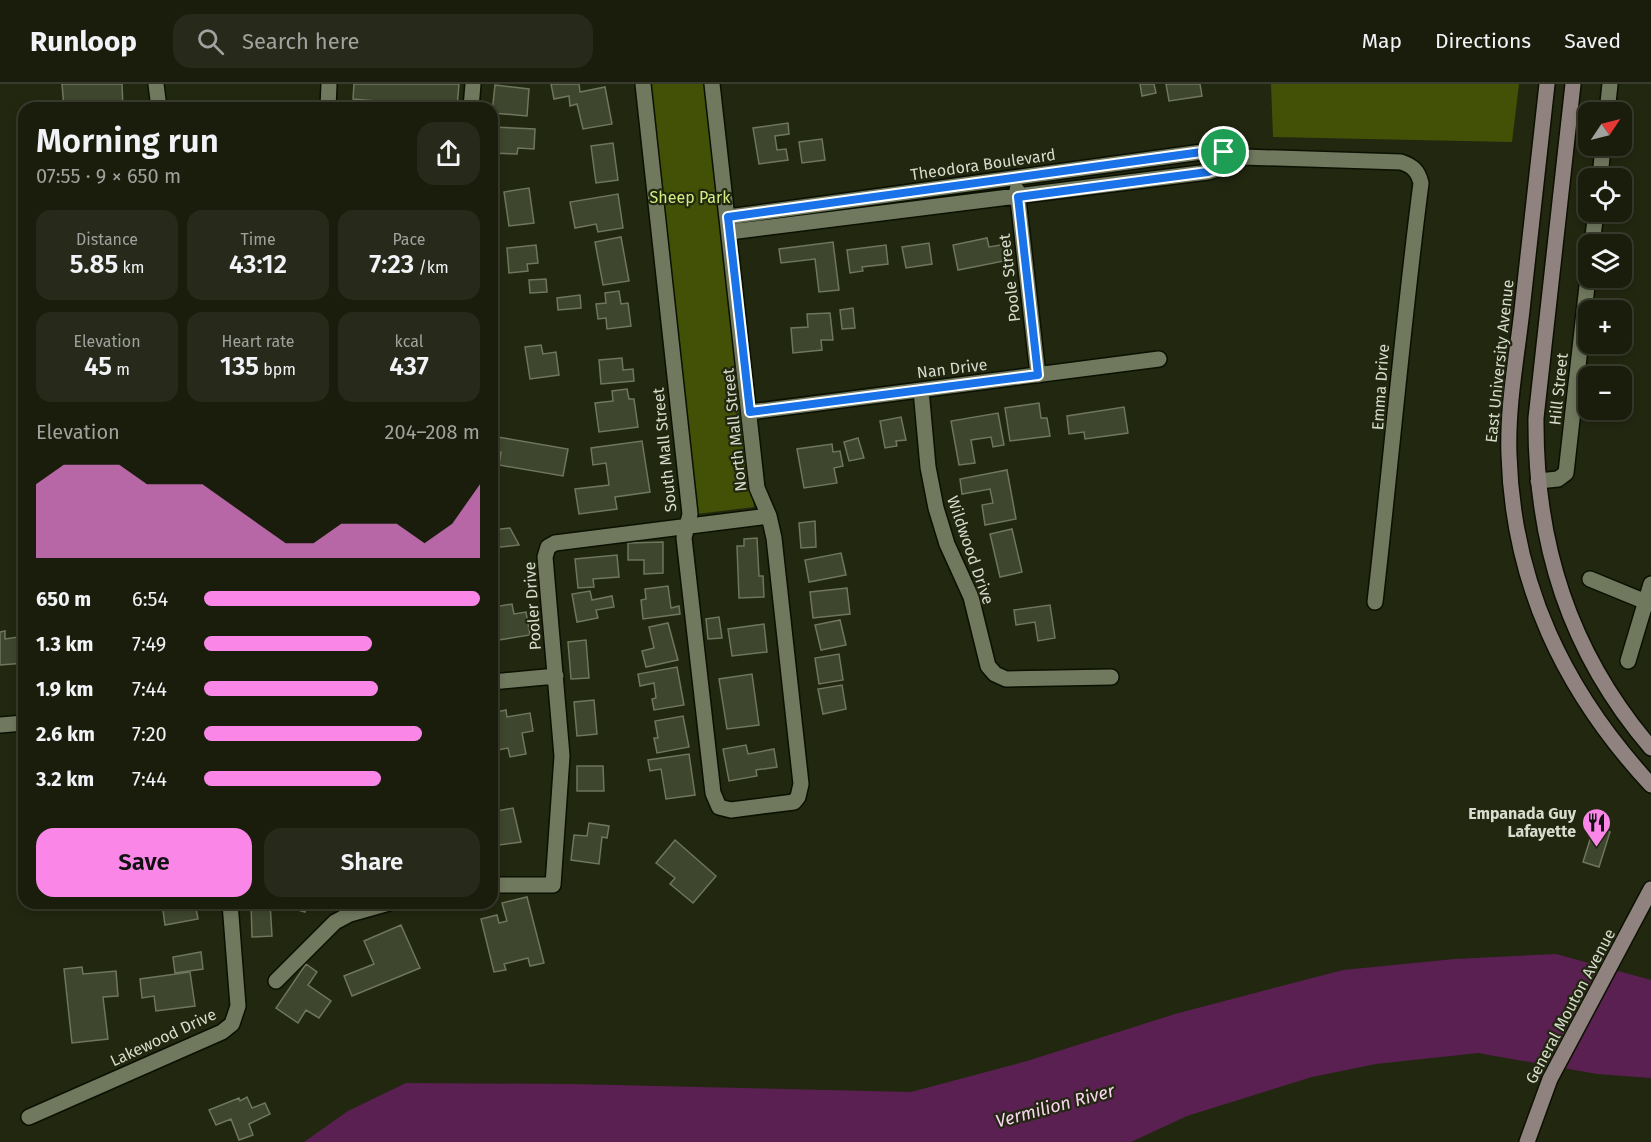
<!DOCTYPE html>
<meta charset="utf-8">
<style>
:root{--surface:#1a1d0c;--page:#272a1a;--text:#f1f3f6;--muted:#9fa29d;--line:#383b2d;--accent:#fa87e7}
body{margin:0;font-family:"Fira Sans",sans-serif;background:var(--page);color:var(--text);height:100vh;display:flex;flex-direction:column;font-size:22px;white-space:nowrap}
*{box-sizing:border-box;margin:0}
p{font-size:20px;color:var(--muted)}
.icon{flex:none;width:33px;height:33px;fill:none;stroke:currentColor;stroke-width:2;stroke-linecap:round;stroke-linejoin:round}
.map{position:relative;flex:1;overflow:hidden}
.drawer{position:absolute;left:18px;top:18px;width:480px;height:807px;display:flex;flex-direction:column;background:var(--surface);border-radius:18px;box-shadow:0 3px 9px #0003,0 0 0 2px var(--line)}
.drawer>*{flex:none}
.needle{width:39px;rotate:55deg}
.controls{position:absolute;left:1578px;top:18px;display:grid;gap:12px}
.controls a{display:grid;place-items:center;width:54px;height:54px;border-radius:12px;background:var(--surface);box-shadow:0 3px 9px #0003,0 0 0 2px var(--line);font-size:30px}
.pin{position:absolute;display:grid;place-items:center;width:51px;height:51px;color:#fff;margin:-26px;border:3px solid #fff;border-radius:50%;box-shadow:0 2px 6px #0007}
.round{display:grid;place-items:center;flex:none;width:63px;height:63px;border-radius:18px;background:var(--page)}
.headline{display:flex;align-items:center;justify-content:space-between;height:102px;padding:0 18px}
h1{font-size:33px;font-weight:600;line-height:45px}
.metrics{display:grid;grid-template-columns:repeat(3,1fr);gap:9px;height:102px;padding:6px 18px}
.metrics div{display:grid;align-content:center;border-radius:15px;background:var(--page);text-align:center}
.metrics b{font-size:26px;font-weight:600}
.metrics small{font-size:16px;font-weight:400}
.metrics p{font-size:16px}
.chart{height:168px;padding:12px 18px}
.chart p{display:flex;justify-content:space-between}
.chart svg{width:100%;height:108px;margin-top:6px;fill:var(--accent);opacity:.7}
.action{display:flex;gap:12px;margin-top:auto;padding:12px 18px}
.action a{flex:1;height:69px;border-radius:18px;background:var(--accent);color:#111;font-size:24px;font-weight:600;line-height:69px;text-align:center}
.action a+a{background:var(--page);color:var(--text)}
ul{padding:0 18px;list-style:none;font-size:20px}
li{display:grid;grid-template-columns:96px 72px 1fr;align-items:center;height:45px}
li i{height:15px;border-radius:8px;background:var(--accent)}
header{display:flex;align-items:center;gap:36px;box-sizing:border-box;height:84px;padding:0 30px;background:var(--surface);border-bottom:2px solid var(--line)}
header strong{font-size:28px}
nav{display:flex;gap:33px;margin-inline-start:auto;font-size:21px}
.search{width:420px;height:54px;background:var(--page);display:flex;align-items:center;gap:15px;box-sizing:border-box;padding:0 21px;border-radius:18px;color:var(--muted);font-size:22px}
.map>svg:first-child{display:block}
</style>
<header>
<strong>Runloop</strong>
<div class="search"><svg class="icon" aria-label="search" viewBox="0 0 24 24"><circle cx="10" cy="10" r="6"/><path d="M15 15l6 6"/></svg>Search here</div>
<nav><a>Map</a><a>Directions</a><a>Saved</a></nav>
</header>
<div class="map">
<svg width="1651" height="1058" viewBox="0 0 1651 1058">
<rect width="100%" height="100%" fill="#222710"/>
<path fill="#435106" d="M648,0H706L754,423L697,430Z
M1271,0H1519L1512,58L1273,53Z"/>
<path fill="#5a2052" d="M1556,870L1651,896V994L1597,990L1478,969L1376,980L1312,993L1187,1032L1131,1058H304L348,1027L406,999L572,1000L911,1008L1027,977L1175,930L1343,886L1455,875Z"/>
<path fill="#3f462e" stroke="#6e765c" stroke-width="1.5" d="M62,0H122L123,24H64Z
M354,0H459L457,24L353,15Z
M551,0H579L580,8L605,3L612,40L583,45L577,20L570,22L569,12L554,15Z
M1140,0H1154L1156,9L1142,12Z
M1166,0H1200L1202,12L1169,17Z
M495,1L529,5L527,32L492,29Z
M788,39L789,50L775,52L777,66L786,65L788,76L759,80L753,44Z
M494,43L535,45L534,65L518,64L517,70L492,69Z
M822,55L825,76L802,79L799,58Z
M613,59L618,96L596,99L591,62Z
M529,104L534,139L509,142L504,108Z
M618,110L623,144L598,148L596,140L575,144L570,118Z
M621,153L629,197L603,201L595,158Z
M987,154L989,163L1006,160L1009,176L958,186L953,161Z
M833,158L839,206L819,208L815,175L781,179L779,165Z
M929,159L932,180L906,184L902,163Z
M536,161L538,179L527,180L528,187L509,189L507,164Z
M886,161L888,180L862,183L863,187L850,189L847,166Z
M546,195L547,208L530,209L529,196Z
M619,207L621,220L628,219L631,242L607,245L606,234L598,235L596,220L606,219L605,209Z
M580,211L581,224L558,226L557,214Z
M853,224L855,244L842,245L840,226Z
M830,229L833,256H821L822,266L793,269L791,244L808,243L807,230Z
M541,261L543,270L556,268L559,291L530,295L525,263Z
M622,274L623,286L633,285L634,297L601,300L599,276Z
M627,305L629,315H634L638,343L599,348L595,319L613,317L612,307Z
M1039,319L1041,334H1047L1050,352L1010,357L1005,324Z
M1124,323L1128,349L1085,355L1084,348L1069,350L1067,332Z
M998,329L1004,361L993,363L991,353L971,356L975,379L959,381L951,337Z
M901,333L906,356L896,357L897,362L885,364L880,337Z
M492,352L568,365L563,392L499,381L501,368L492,366Z
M858,354L864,374L849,377L844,358Z
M642,357L650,408L615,413L617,425L579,430L575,405L609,401L606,379L593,381L591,364Z
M832,360L833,368L840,367L843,382L834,384L837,399L804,404L797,365Z
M1007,386L1016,435L985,441L982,421L993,419L990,405L962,410L960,395Z
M815,437L816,463L801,464L799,439Z
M510,444L519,461L492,464V446Z
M1012,445L1022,488L1000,493L990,450Z
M757,454L759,492H763L764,513L739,514L737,462H744V455Z
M663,458V489L644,490V476H628V459Z
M841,469L846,491L809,498L805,476Z
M617,471L619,493L593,495L594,503L578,504L575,475Z
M668,502L671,524L679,522L680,530L643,535L641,516L646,515L645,505Z
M847,504L850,530L813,534L810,508Z
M590,507L592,516L612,512L614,523L596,526L598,534L577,538L572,510Z
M492,510L494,523L512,520L514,530L526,528L530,551L492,557Z
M1050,521L1055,554L1038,557L1035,538L1016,541L1014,526Z
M719,533L722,554L708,555L706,535Z
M840,536L846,561L821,566L815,541Z
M668,539L678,576L646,583L642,567L654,564L649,543Z
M764,540L767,568L732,572L728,545Z
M5,547V555L18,553L19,558H24V579L0,581V548Z
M586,556L589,594L571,595L568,558Z
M839,570L843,596L819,600L815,574Z
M677,583L684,621L654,626L652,615L656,614L654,599L640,602L638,590Z
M752,590L759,641L727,645L719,595Z
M842,601L846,625L823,630L818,605Z
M594,616L597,650L577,652L574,618Z
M506,626L507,633L530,629L533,647L522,649L526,670L510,673L508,664L492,667V629Z
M683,632L689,663L657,669L654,654H658L655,637Z
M746,661L748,670L774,665L777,683L756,686L757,692L729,697L723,665Z
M689,670L695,711L666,715L661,685L650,687L648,676Z
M577,682H603L604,707H577Z
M513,724L521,758L492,762V728Z
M589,739L609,742L607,754L602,753L599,780L571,776L574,751L587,752Z
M1594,743L1610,748L1599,783L1583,778Z
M675,756L716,792L693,819L670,800L675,794L656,779Z
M527,813L544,879L530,882L528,874L504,880L506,886L494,888L481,835L497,831L499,839L507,837L502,819Z
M162,819H195L198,835L165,841Z
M270,819L272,852L252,853L251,820Z
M288,819H307L305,828L287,823Z
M401,841L420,884L352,912L344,892L374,880L364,857Z
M201,868L203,885L175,889L173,873Z
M306,880L317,888L308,901L331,917L319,934L306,926L298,939L276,924Z
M82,883L83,890L116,887L118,912L103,913L108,955L72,959L64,885Z
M190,888L195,922L156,927L154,912L142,914L140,895Z
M247,1013L252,1024L265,1019L270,1030L249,1040L253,1051L239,1056L231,1035L216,1041L209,1026L239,1014L240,1017Z"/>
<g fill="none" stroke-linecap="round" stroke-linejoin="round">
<defs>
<path id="street" d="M156,0L159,24
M643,0L690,430L684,454L713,709L719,723L731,726L794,718L798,713L801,700L774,454L769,432L757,404L712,0
M328,24L329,0
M471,24L473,0
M1607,28L1610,0
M1600,94L1603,62
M1017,106L1038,291
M728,133L1209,67L1243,73L1401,78C1413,82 1418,87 1421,99C1403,238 1391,378 1375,518
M730,148L1208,88L1224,83L1243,73
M1592,160L1596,128
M921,306L928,383L936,424L947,460L971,513L988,582L995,590L1006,595L1111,593
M750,328L1159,275
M1538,397L1558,395L1566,389L1588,193
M1590,495L1651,520
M1628,577L1651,500
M492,598L556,592
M0,641L24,639
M492,801H553L562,672L545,473L548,463L555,459L769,432
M276,897L335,838L350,830L389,819
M29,1033L222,948L232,940L238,922L230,819"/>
<path id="secondary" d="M1547,0C1539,72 1531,145 1523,217C1518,267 1507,320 1509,371C1513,500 1564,607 1651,701
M1573,0L1536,334C1535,459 1569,568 1651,664
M1527,1058L1550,995L1651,805"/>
</defs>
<use href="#street" stroke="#0b1000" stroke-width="18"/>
<use href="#secondary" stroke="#0b1000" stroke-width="18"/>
<use href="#street" stroke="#70785e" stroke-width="15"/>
<use href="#secondary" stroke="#90837f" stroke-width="15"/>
</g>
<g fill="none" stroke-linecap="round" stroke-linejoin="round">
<defs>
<path id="route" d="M1209,67L1243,72L1224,83L1208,88L1018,113L1038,291L750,328L728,133Z"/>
</defs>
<use href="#route" stroke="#fff" stroke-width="12"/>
<use href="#route" stroke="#1a73e8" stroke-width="8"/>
</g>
<defs>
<symbol id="restaurant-pin" viewBox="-11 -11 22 30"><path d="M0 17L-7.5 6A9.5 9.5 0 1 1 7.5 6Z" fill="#fa87e7" stroke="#222710"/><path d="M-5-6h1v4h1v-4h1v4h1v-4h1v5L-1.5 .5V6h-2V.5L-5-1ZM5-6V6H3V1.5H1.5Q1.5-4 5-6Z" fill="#111"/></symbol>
</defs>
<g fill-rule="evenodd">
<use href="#restaurant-pin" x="1580" y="722" width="33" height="45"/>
</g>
<g text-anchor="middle" stroke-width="4.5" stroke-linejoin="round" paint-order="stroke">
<g font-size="16" fill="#d7dcce" stroke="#222710">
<text transform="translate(983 80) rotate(-8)" y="6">Theodora Boulevard</text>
<text transform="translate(1009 194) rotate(-97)" y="6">Poole Street</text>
<text transform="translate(1499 277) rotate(-84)" y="6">East University Avenue</text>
<text transform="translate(952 284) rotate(-7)" y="6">Nan Drive</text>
<text transform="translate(1380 303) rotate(-86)" y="6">Emma Drive</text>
<text transform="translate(1558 305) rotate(-84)" y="6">Hill Street</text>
<text transform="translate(734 346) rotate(-96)" y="6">North Mall Street</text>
<text transform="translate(664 366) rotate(-96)" y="6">South Mall Street</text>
<text transform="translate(971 466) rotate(71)" y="6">Wildwood Drive</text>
<text transform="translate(532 522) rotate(-94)" y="6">Pooler Drive</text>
<text transform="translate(1570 922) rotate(-62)" y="6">General Mouton Avenue</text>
<text transform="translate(163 953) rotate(-25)" y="6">Lakewood Drive</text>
</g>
<g font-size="16" fill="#d3ef83" stroke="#222710">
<text x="690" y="119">Sheep Park</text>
</g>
<g font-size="16" font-weight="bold" fill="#d7dcce" stroke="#222710" text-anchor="end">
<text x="1576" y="735">Empanada Guy<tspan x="1576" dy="18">Lafayette</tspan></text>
</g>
<g font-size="18" font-style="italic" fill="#f8d4f0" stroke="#222710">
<text transform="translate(1055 1022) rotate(-15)" y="6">Vermilion River</text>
</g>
</g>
</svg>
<div class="controls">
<a><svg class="needle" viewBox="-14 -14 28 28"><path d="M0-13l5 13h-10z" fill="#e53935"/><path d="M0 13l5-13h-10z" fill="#9fa29d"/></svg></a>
<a><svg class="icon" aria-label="locate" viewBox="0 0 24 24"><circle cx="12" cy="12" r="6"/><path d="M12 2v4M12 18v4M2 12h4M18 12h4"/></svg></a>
<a><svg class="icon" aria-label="layers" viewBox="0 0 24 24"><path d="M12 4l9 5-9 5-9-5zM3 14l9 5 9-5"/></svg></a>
<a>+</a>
<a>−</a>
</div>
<div class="pin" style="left:1224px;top:68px;background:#1e9e55"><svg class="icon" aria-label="arrive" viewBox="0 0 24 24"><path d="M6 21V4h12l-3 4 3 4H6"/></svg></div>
<section class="drawer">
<div class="headline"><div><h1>Morning run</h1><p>07:55 · 9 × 650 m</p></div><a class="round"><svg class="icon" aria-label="share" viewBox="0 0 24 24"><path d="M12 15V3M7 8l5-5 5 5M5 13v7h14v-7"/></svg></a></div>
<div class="metrics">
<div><p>Distance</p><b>5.85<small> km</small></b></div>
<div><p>Time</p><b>43:12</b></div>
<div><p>Pace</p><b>7:23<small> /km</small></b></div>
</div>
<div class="metrics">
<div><p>Elevation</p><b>45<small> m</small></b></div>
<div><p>Heart rate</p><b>135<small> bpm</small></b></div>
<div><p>kcal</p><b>437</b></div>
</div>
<div class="chart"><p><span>Elevation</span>204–208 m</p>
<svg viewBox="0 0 160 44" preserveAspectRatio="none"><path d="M0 44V14L10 6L20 6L30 6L40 14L50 14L60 14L70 22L80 30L90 38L100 38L110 30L120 30L130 30L140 38L150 30L160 14V44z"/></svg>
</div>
<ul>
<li><b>650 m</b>6:54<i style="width:100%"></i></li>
<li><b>1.3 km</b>7:49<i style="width:61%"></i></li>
<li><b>1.9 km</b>7:44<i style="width:63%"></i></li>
<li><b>2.6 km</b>7:20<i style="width:79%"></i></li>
<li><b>3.2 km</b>7:44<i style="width:64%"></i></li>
</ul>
<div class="action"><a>Save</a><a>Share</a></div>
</section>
</div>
